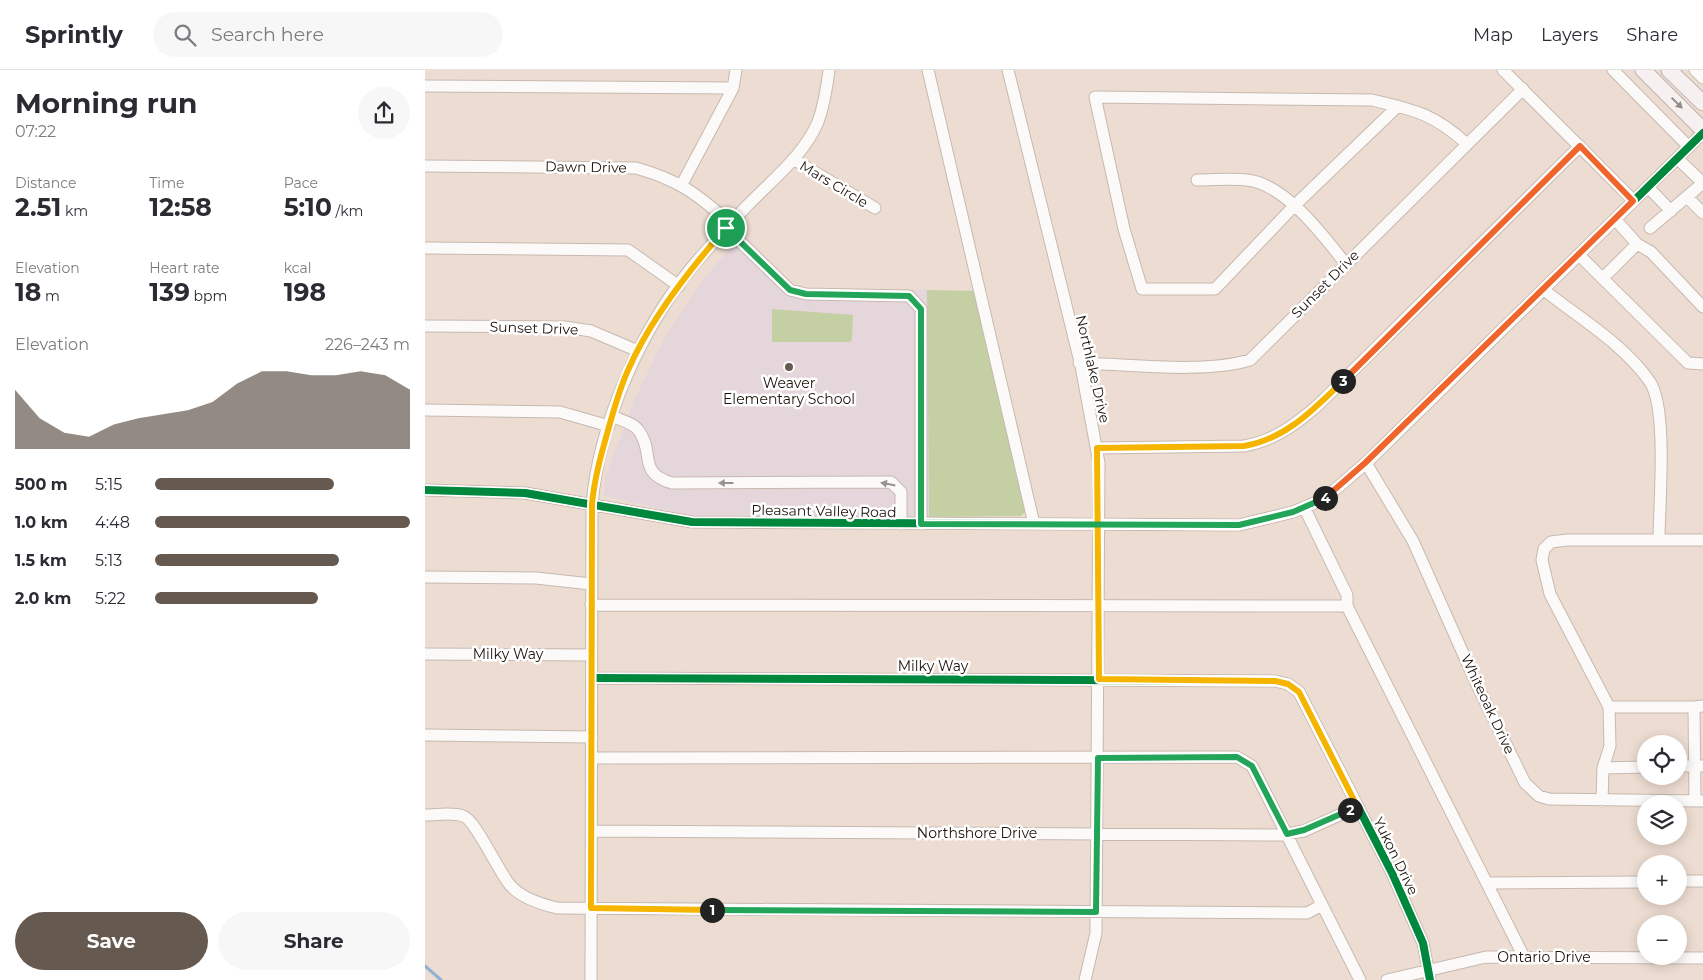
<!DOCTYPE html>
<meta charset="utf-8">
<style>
:root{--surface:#fff;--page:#f7f7f7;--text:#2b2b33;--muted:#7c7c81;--line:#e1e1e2;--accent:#665950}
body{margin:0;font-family:Montserrat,sans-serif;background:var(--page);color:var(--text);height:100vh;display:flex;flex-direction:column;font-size:19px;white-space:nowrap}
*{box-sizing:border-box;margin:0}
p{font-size:16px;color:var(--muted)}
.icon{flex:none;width:28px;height:28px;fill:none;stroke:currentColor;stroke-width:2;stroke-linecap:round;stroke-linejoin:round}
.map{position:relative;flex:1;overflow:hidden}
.details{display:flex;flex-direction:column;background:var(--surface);width:425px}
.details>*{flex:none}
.buttons{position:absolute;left:1212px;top:665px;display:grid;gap:10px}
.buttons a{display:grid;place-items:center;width:50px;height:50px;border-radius:50%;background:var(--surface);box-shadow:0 2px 12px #0003;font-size:25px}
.pin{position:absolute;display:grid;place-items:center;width:42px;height:42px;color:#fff;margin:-21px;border:2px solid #fff;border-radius:50%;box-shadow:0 1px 5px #0007}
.km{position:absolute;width:25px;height:25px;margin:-12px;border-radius:50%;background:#222;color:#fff;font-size:14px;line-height:25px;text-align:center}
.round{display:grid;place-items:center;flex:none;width:52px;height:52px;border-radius:26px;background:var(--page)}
.headline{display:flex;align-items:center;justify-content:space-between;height:85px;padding:0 15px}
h1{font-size:28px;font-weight:700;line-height:38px}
.metrics{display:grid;grid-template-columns:repeat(3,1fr);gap:8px;height:85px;padding:5px 15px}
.metrics div{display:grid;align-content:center}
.metrics b{font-size:25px;font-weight:700}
.metrics small{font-size:14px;font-weight:400}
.metrics p{font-size:14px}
.chart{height:140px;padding:10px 15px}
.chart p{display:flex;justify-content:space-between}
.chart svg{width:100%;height:90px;margin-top:5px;fill:var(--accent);opacity:.7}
.cta{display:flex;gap:10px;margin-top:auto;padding:10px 15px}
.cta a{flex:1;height:58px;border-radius:30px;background:var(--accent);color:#fff;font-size:20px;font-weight:700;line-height:58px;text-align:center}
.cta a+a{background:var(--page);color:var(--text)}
ul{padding:0 15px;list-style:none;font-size:16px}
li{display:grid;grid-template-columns:80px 60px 1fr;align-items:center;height:38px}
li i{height:12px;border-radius:6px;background:var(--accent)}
header{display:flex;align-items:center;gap:30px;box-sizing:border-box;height:70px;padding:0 25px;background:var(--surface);border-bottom:1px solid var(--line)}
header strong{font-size:24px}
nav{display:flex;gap:28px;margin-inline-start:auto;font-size:18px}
.search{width:350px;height:45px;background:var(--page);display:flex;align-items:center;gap:12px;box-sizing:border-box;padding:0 18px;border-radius:28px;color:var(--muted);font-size:19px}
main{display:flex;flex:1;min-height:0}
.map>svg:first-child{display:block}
</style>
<header>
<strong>Sprintly</strong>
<div class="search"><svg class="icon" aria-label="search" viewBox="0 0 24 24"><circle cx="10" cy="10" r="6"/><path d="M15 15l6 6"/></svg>Search here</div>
<nav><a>Map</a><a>Layers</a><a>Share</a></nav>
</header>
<main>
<section class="details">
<div class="headline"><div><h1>Morning run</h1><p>07:22</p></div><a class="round"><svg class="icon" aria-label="share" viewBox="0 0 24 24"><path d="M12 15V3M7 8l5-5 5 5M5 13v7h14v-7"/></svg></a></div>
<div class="metrics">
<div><p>Distance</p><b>2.51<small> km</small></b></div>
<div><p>Time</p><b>12:58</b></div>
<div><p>Pace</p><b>5:10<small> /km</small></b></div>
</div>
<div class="metrics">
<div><p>Elevation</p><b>18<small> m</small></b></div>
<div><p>Heart rate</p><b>139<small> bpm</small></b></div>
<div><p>kcal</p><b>198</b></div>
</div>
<div class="chart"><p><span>Elevation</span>226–243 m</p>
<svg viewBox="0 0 160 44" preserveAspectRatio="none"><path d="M0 44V15L10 29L20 36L30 38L40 32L50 29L60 27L70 25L80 21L90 12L100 6L110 6L120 8L130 8L140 6L150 8L160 15V44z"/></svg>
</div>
<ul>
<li><b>500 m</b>5:15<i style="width:70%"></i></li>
<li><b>1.0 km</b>4:48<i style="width:100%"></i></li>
<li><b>1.5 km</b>5:13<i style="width:72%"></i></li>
<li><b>2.0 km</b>5:22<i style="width:64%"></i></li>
</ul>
<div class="cta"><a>Save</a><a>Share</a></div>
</section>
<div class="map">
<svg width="1278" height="910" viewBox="0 0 1278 910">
<rect width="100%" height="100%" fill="#eddcd1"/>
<path fill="#e5d6dc" d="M320,165L372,220H502L504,447L263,445L179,426L180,408L210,328L240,267L277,211L303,181Z"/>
<path fill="#c4cfa3" d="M502,220L552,221L600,435V442L596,446L504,447Z
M347,239L428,245L427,270L425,272H347Z"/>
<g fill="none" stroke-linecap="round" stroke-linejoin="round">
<path stroke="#8fb0d7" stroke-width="3" d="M0,896L16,910"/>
<defs>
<path id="minor" d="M503,0L609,454
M583,0L656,296L674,393L671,863L660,910
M1078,0L1209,131
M1188,0L1264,77
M1270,0L1278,8
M0,16L308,18
M973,36L869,136L790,219H717L699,159L670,27L947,30C990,40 1009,44 1042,74
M368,89L450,138
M1253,89L1278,113
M0,96L211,98C254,110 272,124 305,153
M772,110C789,110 806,108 822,110C860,114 898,165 920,193
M256,116L308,18L311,0
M1223,117L1246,141
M1262,127L1278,143
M301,158L365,220L381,224L484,226L496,239V454
M1225,158L1278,113
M1212,174L1226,182L1278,237
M0,178L203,180L254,216
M1154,185L1263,293L1278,294
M1179,207L1212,174L1190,149
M1119,220C1154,248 1199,274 1225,312C1243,340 1234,435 1234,470
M0,256L140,257L166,261L213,281
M654,293C705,294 777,304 825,290L1098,19
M0,340L135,342L184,356
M187,346C195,350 209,353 214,361C230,383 212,403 247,413L466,412L476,422V454
M672,378L819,376C848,371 870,355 892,336L1155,76
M941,393L988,471L1053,617L1100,713L1114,726L1124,729L1278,731
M0,420L100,423L267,452L814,455L868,442L899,429L941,393L1278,63
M879,437L922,525V536L1099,887
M0,507L111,508L166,514
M166,535L922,536
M0,584L166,585
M167,608L850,611L863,614L874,622L967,803L998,873L1005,910
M1184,637H1269
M0,665L167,667
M167,688L812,687L827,696L935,910
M1254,696H1278
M1178,698L1221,697
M1177,731L1178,698L1185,676L1184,637L1125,524L1117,490L1119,479L1126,472L1142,470H1278
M1270,731L1269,637L1278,636
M0,745C12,745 27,742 38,746C50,749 73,801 85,815C96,828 115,834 132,838L882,843L897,835
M167,761L855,765L879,761L932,737
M1254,811H1278
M1062,813L1221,812
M166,910L167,434C174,354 216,259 267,197C285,176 303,155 323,135C347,110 379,85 393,52C399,35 402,17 404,0
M962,910L1061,887L1278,888"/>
<path id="major" d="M1218,0L1278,60
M1244,0L1278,33"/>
</defs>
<use href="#minor" stroke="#c6b9b0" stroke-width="13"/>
<use href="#major" stroke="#c0b1ad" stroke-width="17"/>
<use href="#minor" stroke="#fcfaf8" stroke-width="11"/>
<use href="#major" stroke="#f6f0f0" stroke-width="15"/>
<defs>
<path id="cycleway" d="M0,420L100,423L267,452L814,455L868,442L899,429L941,393L1278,63
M167,608L850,611L863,614L874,622L967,803L998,873L1005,910"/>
</defs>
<use href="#cycleway" stroke="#fff" stroke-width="11"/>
<use href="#cycleway" stroke="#00873e" stroke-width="8"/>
</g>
<defs><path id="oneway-solid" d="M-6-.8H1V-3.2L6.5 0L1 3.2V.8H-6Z" transform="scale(1.25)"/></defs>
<use fill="#948c89" href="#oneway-solid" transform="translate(1252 33) rotate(44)"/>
<g fill="#98928d">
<use href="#oneway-solid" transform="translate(301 413) rotate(180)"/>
<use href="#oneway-solid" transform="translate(463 414) rotate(-169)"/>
</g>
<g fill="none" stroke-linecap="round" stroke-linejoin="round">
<defs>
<path id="split-1" d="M287,840L166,838L167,434C169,412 174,392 180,371C187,347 193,321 204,298C226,248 265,199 301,158"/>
<path id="split-2" d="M287,840L671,842L673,688L812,687L827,696L862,764L879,760L925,740"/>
<path id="split-3" d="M918,311C889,339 861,369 819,376L672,378L674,609L850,611L863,614L874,622L932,736L925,740"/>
<path id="split-4" d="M900,428L940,393L1208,131L1155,76L918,311"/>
<path id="split-5" d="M301,158L365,220L381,224L484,226L496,239V454L814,455L868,442L900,428"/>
</defs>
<use href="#split-1" stroke="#fff" stroke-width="10"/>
<use href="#split-2" stroke="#fff" stroke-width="10"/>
<use href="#split-3" stroke="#fff" stroke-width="10"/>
<use href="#split-4" stroke="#fff" stroke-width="10"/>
<use href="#split-5" stroke="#fff" stroke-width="10"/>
<use href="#split-1" stroke="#f5b400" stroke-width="6"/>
<use href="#split-2" stroke="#22a559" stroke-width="6"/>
<use href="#split-3" stroke="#f5b400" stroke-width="6"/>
<use href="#split-4" stroke="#f0652b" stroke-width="6"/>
<use href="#split-5" stroke="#22a559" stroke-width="6"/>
</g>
<circle fill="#665950" stroke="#fff" stroke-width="2" cx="364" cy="297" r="5"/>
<g text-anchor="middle" stroke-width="5" stroke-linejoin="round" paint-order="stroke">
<g font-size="14" fill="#1d120b" stroke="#fff">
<text transform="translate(161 97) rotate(1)" y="5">Dawn Drive</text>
<text transform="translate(409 114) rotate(31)" y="5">Mars Circle</text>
<text transform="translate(900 214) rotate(-45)" y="5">Sunset Drive</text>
<text transform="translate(109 258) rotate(2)" y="5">Sunset Drive</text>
<text transform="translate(668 299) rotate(77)" y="5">Northlake Drive</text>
<text transform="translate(399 441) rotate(1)" y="5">Pleasant Valley Road</text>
<text x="83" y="589">Milky Way</text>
<text x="508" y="601">Milky Way</text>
<text transform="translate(1063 634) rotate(65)" y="5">Whiteoak Drive</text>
<text x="552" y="768">Northshore Drive</text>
<text transform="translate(971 786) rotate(64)" y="5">Yukon Drive</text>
<text x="1119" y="892">Ontario Drive</text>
</g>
<g font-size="14" fill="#1d120b" stroke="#fff">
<text x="364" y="318">Weaver<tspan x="364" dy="16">Elementary School</tspan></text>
</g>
</g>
</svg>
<div class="buttons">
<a><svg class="icon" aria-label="locate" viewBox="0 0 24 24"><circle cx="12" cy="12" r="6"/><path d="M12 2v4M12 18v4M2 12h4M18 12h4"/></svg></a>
<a><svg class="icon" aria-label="layers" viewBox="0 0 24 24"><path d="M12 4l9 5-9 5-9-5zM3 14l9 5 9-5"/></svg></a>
<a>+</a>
<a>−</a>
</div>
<div class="pin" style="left:301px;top:158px;background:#1e9e55"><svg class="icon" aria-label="arrive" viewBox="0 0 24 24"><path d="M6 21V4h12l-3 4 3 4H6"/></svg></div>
<b class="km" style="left:287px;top:840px">1</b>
<b class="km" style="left:925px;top:740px">2</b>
<b class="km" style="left:918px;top:311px">3</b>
<b class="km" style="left:900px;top:428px">4</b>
</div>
</main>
